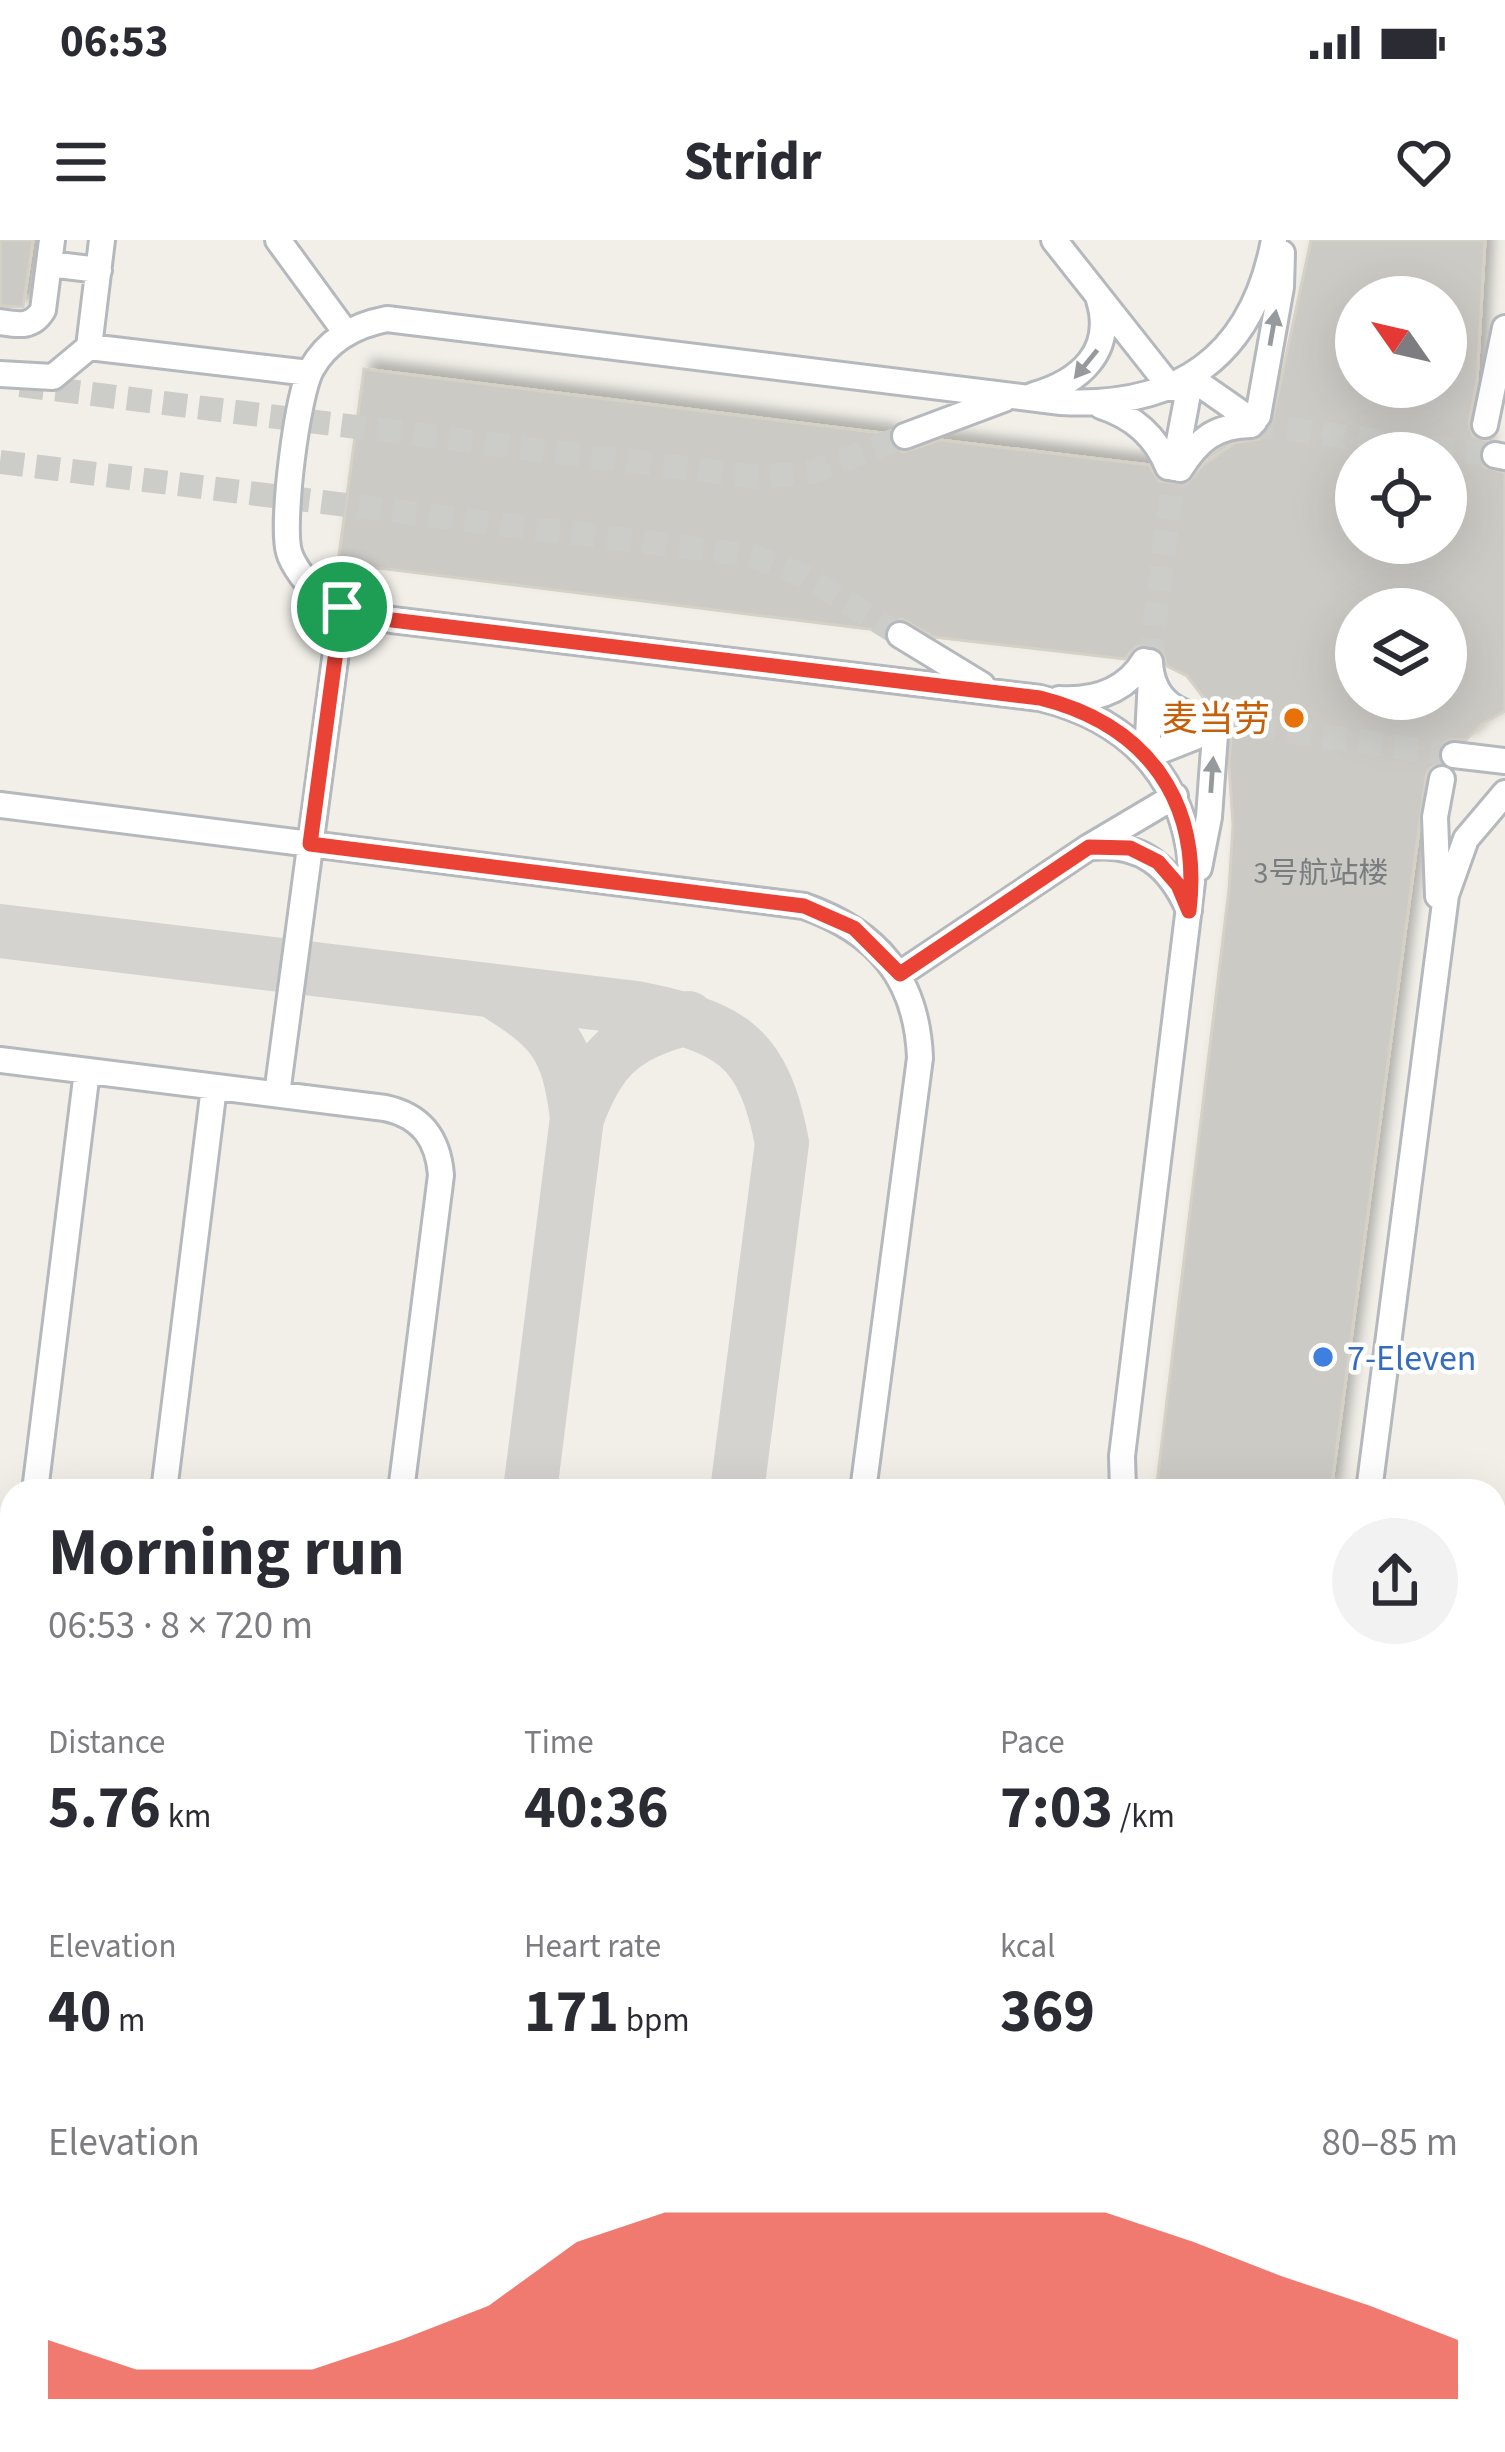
<!DOCTYPE html>
<meta charset="utf-8">
<style>
:root{--surface:#fff;--page:#f2f2f3;--text:#2b2b33;--muted:#7c7c81;--accent:#ea4335}
body{margin:0;font-family:"Source Sans 3","Noto Sans SC",sans-serif;background:var(--page);color:var(--text);height:100vh;display:flex;flex-direction:column;font-size:45px;white-space:nowrap}
*{box-sizing:border-box;margin:0}
p{font-size:39px;color:var(--muted)}
.icon{flex:none;width:66px;height:66px;fill:none;stroke:currentColor;stroke-width:2;stroke-linecap:round;stroke-linejoin:round}
.map{position:relative;flex:1;overflow:hidden}
.sheet{position:absolute;left:0px;top:1239px;width:1506px;height:975px;display:flex;flex-direction:column;background:var(--surface);border-radius:36px 36px 0 0;box-shadow:0 12px 48px #0002}
.sheet>*{flex:none}
.needle{width:78px;rotate:304deg}
.fabs{position:absolute;left:1335px;top:36px;display:grid;gap:24px}
.fabs a{display:grid;place-items:center;width:132px;height:132px;border-radius:50%;background:var(--surface);box-shadow:0 12px 48px #0002;font-size:60px}
.pin{position:absolute;display:grid;place-items:center;width:102px;height:102px;color:#fff;margin:-51px;border:6px solid #fff;border-radius:50%;box-shadow:0 3px 12px #0007}
.round{display:grid;place-items:center;flex:none;width:126px;height:126px;border-radius:63px;background:var(--page)}
.summary{display:flex;align-items:center;justify-content:space-between;height:204px;padding:0 48px}
h1{font-size:66px;font-weight:700;line-height:90px}
.metrics{display:grid;grid-template-columns:repeat(3,1fr);gap:18px;height:204px;padding:12px 48px}
.metrics div{display:grid;align-content:center}
.metrics b{font-size:60px;font-weight:700}
.metrics small{font-size:33px;font-weight:400}
.metrics p{font-size:33px}
.chart{height:336px;padding:24px 48px}
.chart p{display:flex;justify-content:space-between}
.chart svg{width:100%;height:216px;margin-top:12px;fill:var(--accent);opacity:.7}
.status{display:flex;justify-content:space-between;align-items:center;height:84px;padding:0 60px;background:var(--surface);direction:ltr}
.status svg{height:33px;fill:currentColor}
header{display:flex;justify-content:space-between;align-items:center;height:156px;padding:0 48px;background:var(--surface);font-size:54px;font-weight:700}
.map>svg:first-child{display:block}
</style>
<div class="status"><b>06:53</b><svg viewBox="0 0 49 12"><path d="M0 12V9h3v3zM5 12V6h3v6zM10 12V3h3v9zM15 12V0h3v12zM26 1h20v11H26zM47 4h2v5h-2z"/></svg></div>
<header><svg class="icon" aria-label="menu" viewBox="0 0 24 24"><path d="M4 6h16M4 12h16M4 18h16"/></svg>Stridr<svg class="icon" aria-label="heart" viewBox="0 0 24 24"><path d="M12 20l-8-8c-3-5 5-10 8-4 3-6 11-1 8 4z"/></svg></header>
<div class="map">
<svg width="1505" height="2212" viewBox="0 0 1505 2212">
<defs>
<filter id="shadow"><feDropShadow dx="8" dy="-8" stdDeviation="6" flood-color="#0004"/></filter>
</defs>
<rect width="100%" height="100%" fill="#f1efe8"/>
<path fill="#c5e8c5" d="M0,1834L12,1835V1954L0,1953Z
M0,2142L12,2143V2202H363L404,2212H0Z"/>
<g fill="none" stroke-linecap="round" stroke-linejoin="round">
<path stroke="#d4d3d0" stroke-width="54" d="M0,691L636,768C730,787 763,804 782,903L737,1251
M493,751C554,789 568,805 577,878L530,1251
M577,878C599,817 624,794 688,778
M0,1739L12,1740
M1494,1923L1505,1924
M0,2042L12,2043
M609,2202L611,2212
M1301,2202L1382,2212
M924,2212L960,2202"/>
</g>
<path fill="#cccac5" stroke="#d6d1c6" stroke-width="3" fill-rule="evenodd" filter="url(#shadow)" d="M0,0H33L23,67L0,66Z
M1311,0H1485L1477,140L1469,183L1473,196L1487,201L1479,213L1483,226L1505,233V471L1482,484L1466,500H1449L1442,504L1438,514L1440,523L1430,528L1426,536L1331,1251H1156L1229,649L1233,585L1229,525L1232,482L1228,470L1207,462L1187,436L1167,426L1162,411L1147,405L1136,407L1125,419L934,397L902,379L891,381L884,391L338,323L364,129L889,194L894,208L903,212L940,200L1149,225L1159,241L1186,244L1203,225L1235,203L1259,199L1271,186ZM1356,57H1446V147H1356ZM1356,213H1446V303H1356ZM1356,369H1446V459H1356Z"/>
<g fill="none" stroke-linecap="round" stroke-linejoin="round">
<path stroke="#ccccc8" stroke-width="24" stroke-dasharray="24 12" stroke-linecap="butt" d="M20,145L757,237L813,232L905,196
M1251,185L1495,215
M0,222L749,315L805,336L900,395
M1150,422L1172,246L1180,229
M1216,481L1454,515"/>
<defs>
<path id="minor" d="M278,0L346,93
M1054,0L1171,148
M49,24L99,30
M0,82C19,85 32,88 43,70L52,0
M89,107L102,0
M0,134L53,137L89,107L309,133
M1191,138L1254,182
M1034,155C1079,142 1115,112 1099,60
M1101,166C1132,176 1156,196 1168,227
M1258,176L1281,47L1282,13
M1485,185L1505,88
M905,196L1004,159
M1495,215L1505,217
M1174,228L1191,138
M1180,229C1199,199 1215,186 1251,185
M900,395L982,445
M1150,422C1152,463 1180,475 1216,481
M1059,459C1094,461 1125,452 1144,421
M1454,515L1505,521
M1147,516L1151,439
M1147,516L1195,497L1216,481
M0,565L804,666C878,692 917,739 920,818L863,1251
M1092,607C1141,603 1169,625 1189,670
M1199,628L1209,577L1216,481
M1438,656L1435,577L1442,539
M900,734L1089,607L1175,556
M0,820L385,868C422,876 438,899 441,935L401,1251
M277,854L342,367
M35,1251L87,831
M164,1251L214,847
M1123,1251L1122,1216L1192,642C1190,545 1135,481 1040,458L392,380C357,373 325,365 302,336C297,329 291,320 289,312C281,284 297,153 312,128C328,100 356,85 387,79L1061,162C1177,168 1252,118 1274,0
M1369,1251L1446,655L1466,599L1505,553
M0,1538L12,1440
M1494,1726L1505,1728"/>
</defs>
<use href="#minor" stroke="#b5b8bc" stroke-width="30"/>
<use href="#minor" stroke="#fff" stroke-width="24"/>
</g>
<defs><path id="oneway-solid" d="M-6-.8H1V-3.2L6.5 0L1 3.2V.8H-6Z" transform="scale(3)"/></defs>
<g fill="#979a9d">
<use href="#oneway-solid" transform="translate(1273 88) rotate(-80)"/>
<use href="#oneway-solid" transform="translate(1086 124) rotate(129)"/>
<use href="#oneway-solid" transform="translate(1212 535) rotate(-86)"/>
</g>
<g fill="none" stroke-linecap="round" stroke-linejoin="round">
<defs>
<path id="route" d="M342,367L392,380L1040,458C1148,485 1202,562 1189,671L1178,645L1158,622L1130,608L1089,607L900,734L854,688L804,666L310,604Z"/>
</defs>
<use href="#route" stroke="#fff" stroke-width="24"/>
<use href="#route" stroke="#ea4335" stroke-width="15"/>
</g>
<circle fill="#e8710a" stroke="#fff" stroke-width="4.5" cx="1294" cy="478" r="12"/>
<circle fill="#3f7fe0" stroke="#fff" stroke-width="4.5" cx="1323" cy="1117" r="12"/>
<g text-anchor="middle" stroke-width="9" stroke-linejoin="round" paint-order="stroke">
<g font-size="30" fill="#7a7d7f">
<text x="1321" y="643">3号航站楼</text>
</g>
<g font-size="36" fill="#c56008" stroke="#fff" text-anchor="end">
<text x="1270" y="491">麦当劳</text>
</g>
<g font-size="36" fill="#366cbe" stroke="#fff" text-anchor="start">
<text x="1347" y="1130">7-Eleven</text>
</g>
</g>
</svg>
<div class="fabs">
<a><svg class="needle" viewBox="-14 -14 28 28"><path d="M0-13l5 13h-10z" fill="#e53935"/><path d="M0 13l5-13h-10z" fill="#7c7c81"/></svg></a>
<a><svg class="icon" aria-label="locate" viewBox="0 0 24 24"><circle cx="12" cy="12" r="6"/><path d="M12 2v4M12 18v4M2 12h4M18 12h4"/></svg></a>
<a><svg class="icon" aria-label="layers" viewBox="0 0 24 24"><path d="M12 4l9 5-9 5-9-5zM3 14l9 5 9-5"/></svg></a>
</div>
<div class="pin" style="left:342px;top:367px;background:#1e9e55"><svg class="icon" aria-label="arrive" viewBox="0 0 24 24"><path d="M6 21V4h12l-3 4 3 4H6"/></svg></div>
<section class="sheet">
<div class="summary"><div><h1>Morning run</h1><p>06:53 · 8 × 720 m</p></div><a class="round"><svg class="icon" aria-label="share" viewBox="0 0 24 24"><path d="M12 15V3M7 8l5-5 5 5M5 13v7h14v-7"/></svg></a></div>
<div class="metrics">
<div><p>Distance</p><b>5.76<small> km</small></b></div>
<div><p>Time</p><b>40:36</b></div>
<div><p>Pace</p><b>7:03<small> /km</small></b></div>
</div>
<div class="metrics">
<div><p>Elevation</p><b>40<small> m</small></b></div>
<div><p>Heart rate</p><b>171<small> bpm</small></b></div>
<div><p>kcal</p><b>369</b></div>
</div>
<div class="chart"><p><span>Elevation</span>80–85 m</p>
<svg viewBox="0 0 160 44" preserveAspectRatio="none"><path d="M0 44V32L10 38L20 38L30 38L40 32L50 25L60 12L70 6L80 6L90 6L100 6L110 6L120 6L130 12L140 19L150 25L160 32V44z"/></svg>
</div>
</section>
</div>
